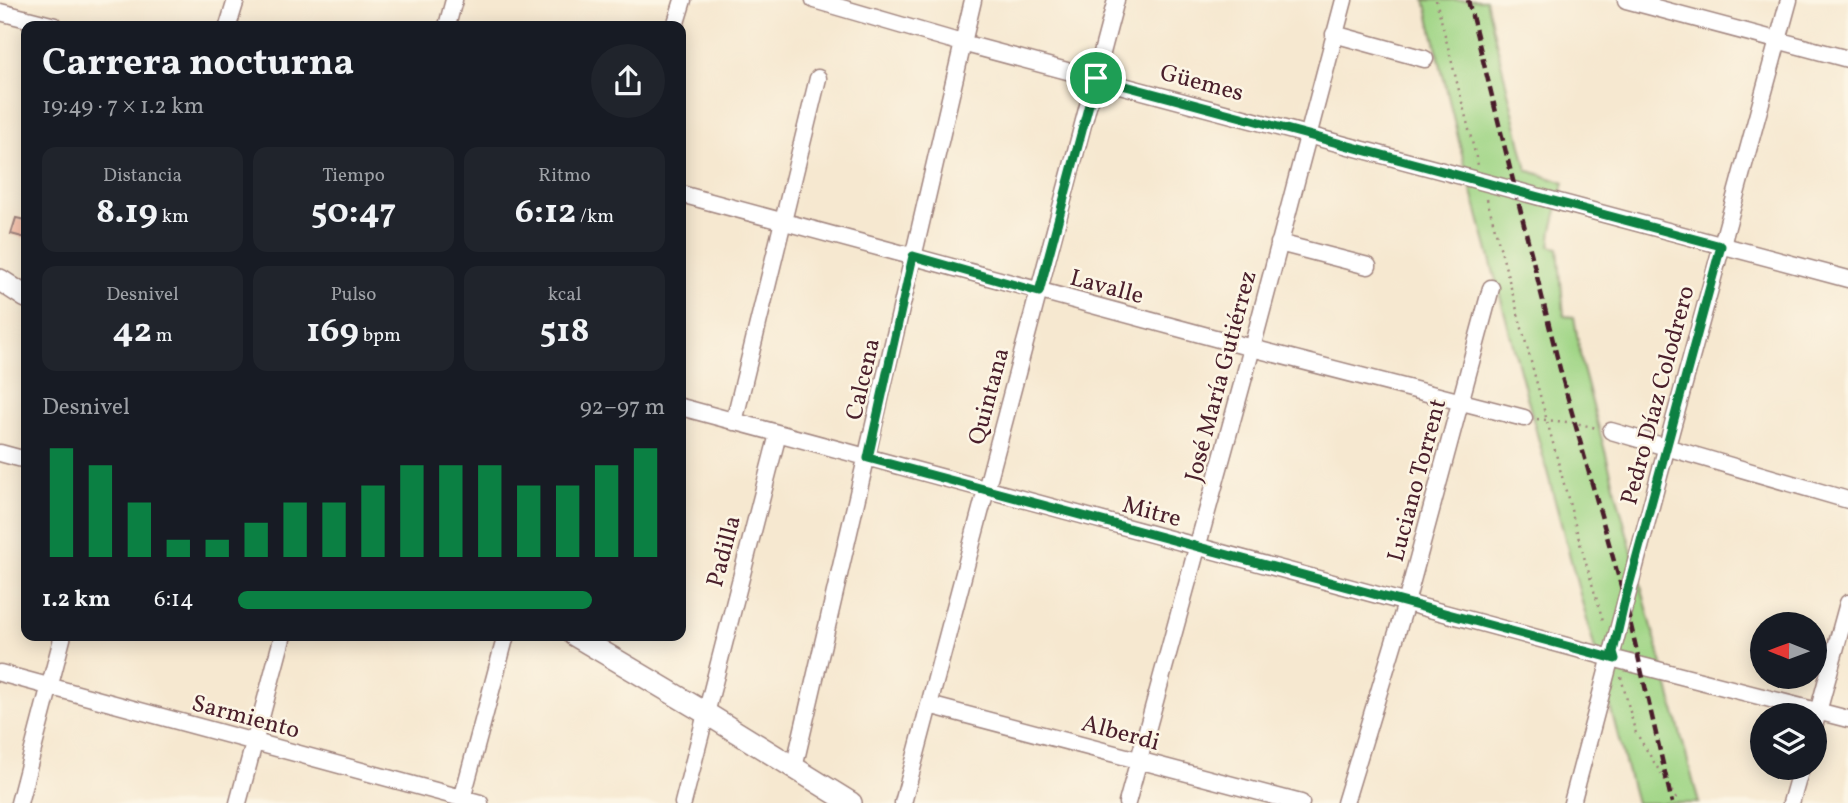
<!DOCTYPE html>
<html lang="es">
<meta charset="utf-8">
<style>
:root{--surface:#171b24;--page:#20242c;--text:#f1f3f6;--muted:#9ea1a6;--accent:#0b8043}
body{margin:0;font-family:Vollkorn,serif;background:var(--page);color:var(--text);height:100vh;display:flex;flex-direction:column;font-size:26px;white-space:nowrap}
*{box-sizing:border-box;margin:0}
p{font-size:23px;color:var(--muted)}
.icon{flex:none;width:38px;height:38px;fill:none;stroke:currentColor;stroke-width:2;stroke-linecap:round;stroke-linejoin:round}
.map{position:relative;flex:1;overflow:hidden}
.sheet{position:absolute;left:21px;top:21px;width:665px;height:620px;display:flex;flex-direction:column;background:var(--surface);border-radius:14px;box-shadow:0 4px 18px #0003}
.sheet>*{flex:none}
.needle{width:46px;rotate:271deg}
.controls{position:absolute;left:1750px;top:612px;display:grid;gap:14px}
.controls a{display:grid;place-items:center;width:77px;height:77px;border-radius:50%;background:var(--surface);box-shadow:0 4px 18px #0003;font-size:35px}
.pin{position:absolute;display:grid;place-items:center;width:60px;height:60px;color:#fff;margin:-30px;border:4px solid #fff;border-radius:50%;box-shadow:0 2px 7px #0007}
.round{display:grid;place-items:center;flex:none;width:74px;height:74px;border-radius:37px;background:var(--page)}
.overview{display:flex;align-items:center;justify-content:space-between;height:119px;padding:0 21px}
h1{font-size:38px;font-weight:700;line-height:52px}
.metrics{display:grid;grid-template-columns:repeat(3,1fr);gap:10px;height:119px;padding:7px 21px}
.metrics div{display:grid;align-content:center;border-radius:14px;background:var(--page);text-align:center}
.metrics b{font-size:35px;font-weight:700}
.metrics small{font-size:19px;font-weight:400}
.metrics p{font-size:19px}
.chart{height:196px;padding:14px 21px}
.chart p{display:flex;justify-content:space-between}
.chart svg{width:100%;height:126px;margin-top:7px;stroke:var(--accent);stroke-width:6}
ul{padding:0 21px;list-style:none;font-size:23px}
li{display:grid;grid-template-columns:112px 84px 1fr;align-items:center;height:52px}
li i{height:18px;border-radius:9px;background:var(--accent)}
.map>svg:first-child{display:block}
</style>
<div class="map">
<svg width="1848" height="803" viewBox="0 0 1848 803">
<rect width="100%" height="100%" fill="#fcf5e5"/>
<filter id="ink" filterUnits="userSpaceOnUse"><feTurbulence type="fractalNoise" baseFrequency=".0143" numOctaves="2"/><feDisplacementMap in="SourceGraphic" scale="14" xChannelSelector="R" yChannelSelector="G"/><feConvolveMatrix kernelMatrix="1 2 1 2 8 2 1 2 1" color-interpolation-filters="sRGB"/></filter>
<filter id="wash" filterUnits="userSpaceOnUse"><feTurbulence type="fractalNoise" baseFrequency=".00686" numOctaves="4" result="noise"/><feDisplacementMap in="SourceGraphic" scale="28" xChannelSelector="R" yChannelSelector="G"/><feGaussianBlur stdDeviation="1.57" result="paint"/><feColorMatrix in="noise" values="0 0 0 0 0 0 0 0 0 0 0 0 0 0 0 0 0 1.4 0 .05"/><feComposite in="paint" operator="in"/></filter>
<g filter="url(#wash)">
<rect width="100%" height="100%" fill="#f6e8d0"/>
<path fill="#a1d687" stroke="#767a59" stroke-width="2" d="M1425,0H1486L1527,170L1564,183L1552,230L1550,246L1558,248L1564,316L1574,317L1582,365L1699,803H1636L1463,158Z"/>
<g id="blocks">
<path fill="#f5b099" d="M16,218L26,220V238L11,234Z"/>
</g>
</g>
<g filter="url(#ink)">
<use href="#blocks" fill-opacity="0" stroke="#a0847e" stroke-width="2"/>
<g fill="none" stroke-linecap="round" stroke-linejoin="round">
<defs>
<path id="minor" d="M814,0L962,43L1848,279
M1626,0L1848,59
M0,12L55,26
M228,26L236,0
M447,26L454,0
M675,26L683,0
M1334,34L1425,59
M681,194L1252,348L1524,418
M1279,243L1368,266
M681,407L1611,658L1848,719
M734,422L818,78
M1611,431L1848,500
M0,453L26,460
M0,673L480,803
M929,705L1301,803
M1815,723L1848,603
M794,768L973,0
M19,803L63,635
M238,803L283,635
M461,803L506,635
M683,803L778,434
M903,803L1116,0
M1127,803L1252,348L1344,0
M1345,803L1406,603L1491,288
M1572,803L1667,446L1789,0
M1791,803L1801,768"/>
<path id="major" d="M0,280L26,297
M574,635L704,712L851,803"/>
</defs>
<use href="#minor" stroke="#a0847e" stroke-width="19"/>
<use href="#major" stroke="#a0847e" stroke-width="24"/>
<path stroke="#a0847e" stroke-width="2.5" stroke-dasharray="2 5" stroke-linecap="butt" d="M1436,0L1478,165
M1487,199L1580,543L1604,624
M1537,419L1576,423L1596,428
M1621,677L1635,731L1679,803"/>
<use href="#minor" stroke="#fff" stroke-width="16"/>
<use href="#major" stroke="#fff" stroke-width="21"/>
<path stroke="#4a1f2b" stroke-width="4.5" stroke-dasharray="10 5" stroke-linecap="butt" d="M1468,0L1563,381L1625,600L1672,803"/>
</g>
</g>
<g fill="none" stroke-linecap="round" stroke-linejoin="round" filter="url(#ink)">
<defs>
<path id="route" d="M1096,78L1721,246L1625,600L1613,652L1615,659L868,458L913,256L1039,292Z"/>
</defs>
<use href="#route" stroke="#fff" stroke-width="14"/>
<use href="#route" stroke="#0b8043" stroke-width="9"/>
</g>
<g text-anchor="middle" stroke-width="5" stroke-linejoin="round" paint-order="stroke">
<g font-size="24" fill="#4a1f2b" stroke="#fcf5e5">
<text transform="translate(1202 82) rotate(15)" y="8">Güemes</text>
<text transform="translate(1107 286) rotate(15)" y="8">Lavalle</text>
<text transform="translate(1220 376) rotate(-75)" y="8">José María Gutiérrez</text>
<text transform="translate(862 379) rotate(-77)" y="8">Calcena</text>
<text transform="translate(1657 395) rotate(-75)" y="8">Pedro Díaz Colodrero</text>
<text transform="translate(988 396) rotate(-75)" y="8">Quintana</text>
<text transform="translate(1416 480) rotate(-75)" y="8">Luciano Torrent</text>
<text transform="translate(1152 511) rotate(15)" y="8">Mitre</text>
<text transform="translate(723 551) rotate(-75)" y="8">Padilla</text>
<text transform="translate(246 716) rotate(15)" y="8">Sarmiento</text>
<text transform="translate(1121 732) rotate(15)" y="8">Alberdi</text>
</g>
</g>
</svg>
<div class="controls">
<a><svg class="needle" viewBox="-14 -14 28 28"><path d="M0-13l5 13h-10z" fill="#e53935"/><path d="M0 13l5-13h-10z" fill="#9ea1a6"/></svg></a>
<a><svg class="icon" aria-label="layers" viewBox="0 0 24 24"><path d="M12 4l9 5-9 5-9-5zM3 14l9 5 9-5"/></svg></a>
</div>
<div class="pin" style="left:1096px;top:78px;background:#1e9e55"><svg class="icon" aria-label="arrive" viewBox="0 0 24 24"><path d="M6 21V4h12l-3 4 3 4H6"/></svg></div>
<section class="sheet">
<div class="overview"><div><h1>Carrera nocturna</h1><p>19:49 · 7 × 1.2 km</p></div><a class="round"><svg class="icon" aria-label="share" viewBox="0 0 24 24"><path d="M12 15V3M7 8l5-5 5 5M5 13v7h14v-7"/></svg></a></div>
<div class="metrics">
<div><p>Distancia</p><b>8.19<small> km</small></b></div>
<div><p>Tiempo</p><b>50:47</b></div>
<div><p>Ritmo</p><b>6:12<small> /km</small></b></div>
</div>
<div class="metrics">
<div><p>Desnivel</p><b>42<small> m</small></b></div>
<div><p>Pulso</p><b>169<small> bpm</small></b></div>
<div><p>kcal</p><b>518</b></div>
</div>
<div class="chart"><p><span>Desnivel</span>92–97 m</p>
<svg viewBox="0 0 160 44" preserveAspectRatio="none"><path d="M5 44V6M15 44V12M25 44V25M35 44V38M45 44V38M55 44V32M65 44V25M75 44V25M85 44V19M95 44V12M105 44V12M115 44V12M125 44V19M135 44V19M145 44V12M155 44V6"/></svg>
</div>
<ul>
<li><b>1.2 km</b>6:14<i style="width:83%"></i></li>
</ul>
</section>
</div>
